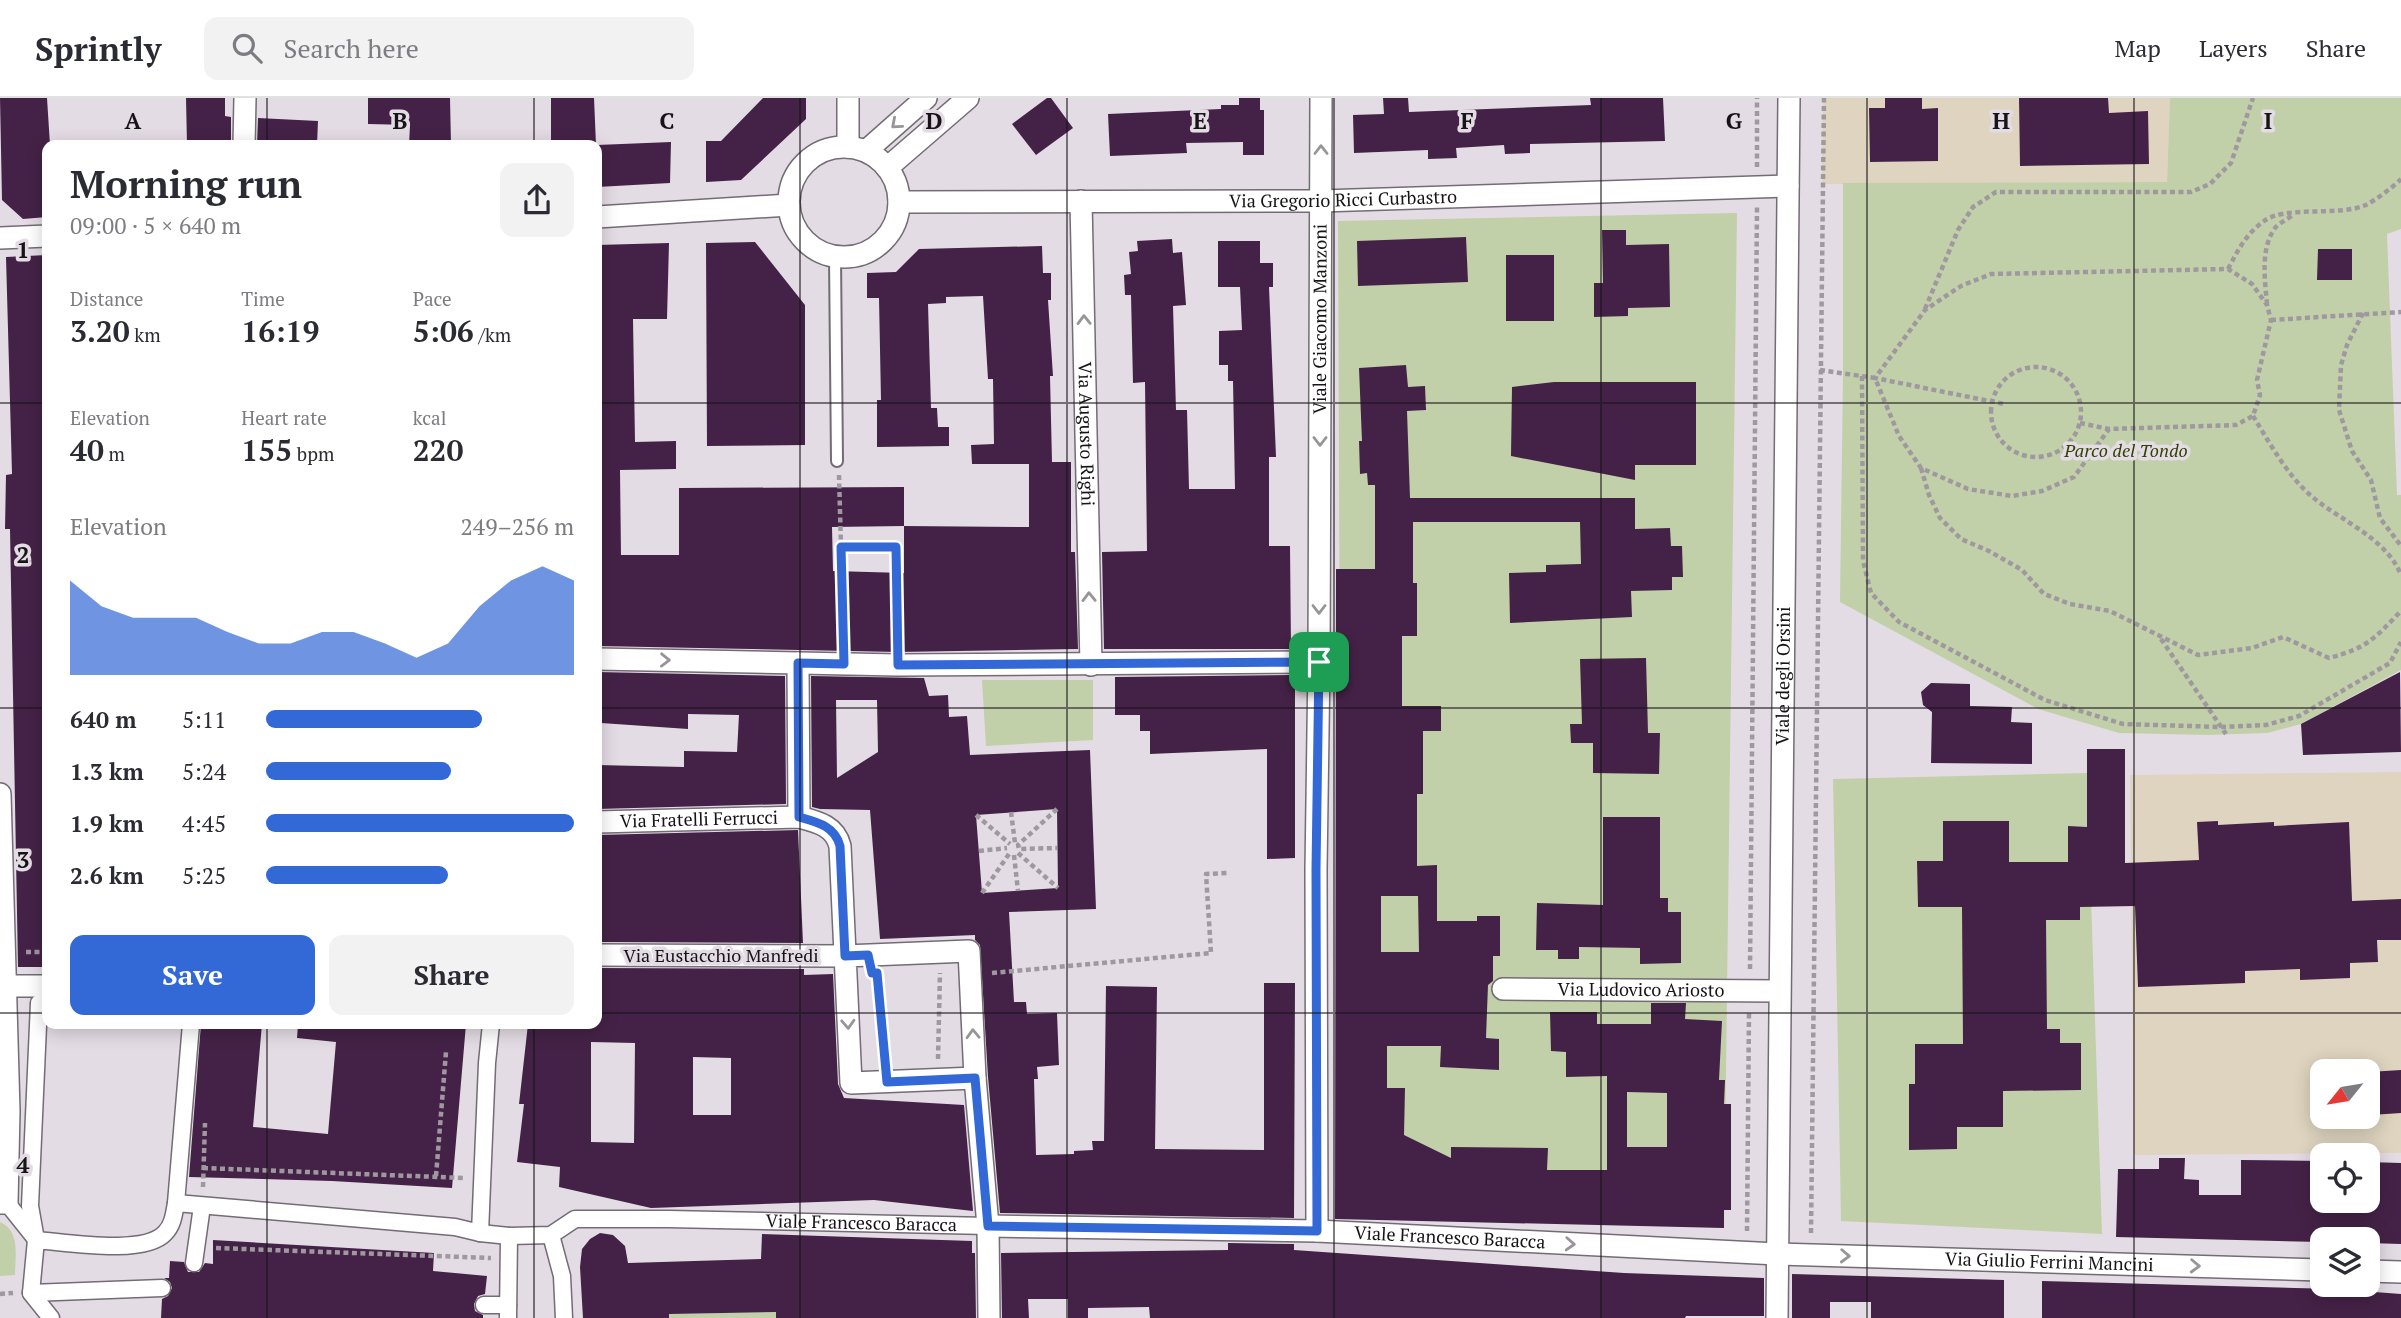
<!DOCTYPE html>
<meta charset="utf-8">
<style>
:root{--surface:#fff;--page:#f2f2f3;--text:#2b2b33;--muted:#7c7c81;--line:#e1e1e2;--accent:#3368d7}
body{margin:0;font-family:"PT Serif",serif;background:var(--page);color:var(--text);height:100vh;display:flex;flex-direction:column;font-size:26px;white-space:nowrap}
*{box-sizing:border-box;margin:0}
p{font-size:23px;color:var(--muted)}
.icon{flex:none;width:38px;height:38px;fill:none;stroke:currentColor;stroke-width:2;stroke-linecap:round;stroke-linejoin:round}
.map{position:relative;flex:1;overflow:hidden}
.details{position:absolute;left:42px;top:42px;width:560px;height:889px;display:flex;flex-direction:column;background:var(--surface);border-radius:14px;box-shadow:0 4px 18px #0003}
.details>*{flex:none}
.needle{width:46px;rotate:240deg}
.buttons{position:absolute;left:2310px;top:961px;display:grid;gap:14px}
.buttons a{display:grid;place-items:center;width:70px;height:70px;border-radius:14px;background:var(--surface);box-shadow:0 4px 18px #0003;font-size:35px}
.pin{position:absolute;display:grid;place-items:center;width:60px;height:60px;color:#fff;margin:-30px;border-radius:14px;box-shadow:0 4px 10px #0006}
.round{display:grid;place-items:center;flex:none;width:74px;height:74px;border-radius:14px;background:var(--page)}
.summary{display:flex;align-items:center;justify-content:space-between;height:119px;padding:0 28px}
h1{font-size:38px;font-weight:600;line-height:52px}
.stats{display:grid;grid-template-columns:repeat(3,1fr);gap:10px;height:119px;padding:7px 28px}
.stats div{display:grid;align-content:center}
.stats b{font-size:30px;font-weight:600}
.stats small{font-size:19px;font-weight:400}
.stats p{font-size:19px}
.chart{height:196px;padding:14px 28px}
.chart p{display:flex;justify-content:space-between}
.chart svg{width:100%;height:126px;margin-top:7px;fill:var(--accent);opacity:.7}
.primary-button{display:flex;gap:14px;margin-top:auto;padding:14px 28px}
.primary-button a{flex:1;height:80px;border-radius:14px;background:var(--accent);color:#fff;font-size:28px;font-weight:600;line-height:80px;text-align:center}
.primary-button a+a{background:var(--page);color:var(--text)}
ul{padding:0 28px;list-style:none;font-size:23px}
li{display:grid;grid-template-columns:112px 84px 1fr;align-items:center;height:52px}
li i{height:18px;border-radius:9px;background:var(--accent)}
header{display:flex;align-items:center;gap:42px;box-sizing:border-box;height:98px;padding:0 35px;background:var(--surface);border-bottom:2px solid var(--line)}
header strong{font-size:33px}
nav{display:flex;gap:38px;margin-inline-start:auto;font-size:24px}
.search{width:490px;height:63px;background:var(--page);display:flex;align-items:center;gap:18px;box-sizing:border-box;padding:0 24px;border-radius:14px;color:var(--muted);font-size:26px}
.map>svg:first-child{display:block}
</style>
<header>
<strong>Sprintly</strong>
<div class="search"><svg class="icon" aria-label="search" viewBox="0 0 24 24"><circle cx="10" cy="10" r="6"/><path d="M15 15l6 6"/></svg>Search here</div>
<nav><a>Map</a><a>Layers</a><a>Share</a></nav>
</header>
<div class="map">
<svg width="2401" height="1220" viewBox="0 0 2401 1220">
<rect width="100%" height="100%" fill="#e4dce4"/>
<path fill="#ded4bf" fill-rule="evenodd" d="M1823,0H2170L2167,84L1822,86Z
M2401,674V1055L2134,1057L2130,677ZM2322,973H2368V1018H2322Z"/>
<path fill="#c2d0a9" d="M2170,0H2401V131L2387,136L2397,397H2401V572L2301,626L2267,635L2208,637L2119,635L2038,611L1840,504L1843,275V85L2167,84Z
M1737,115L1724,1130L1342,1113L1338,123Z
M982,582H1093V642L986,648Z
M2087,675L2102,1136L1841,1123L1833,681Z
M0,1124C21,1133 15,1159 15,1177L0,1178Z
M776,1214V1220H669V1216Z"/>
<path fill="#442247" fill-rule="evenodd" d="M0,0H47L50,47H47V119L23,121L2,102Z
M186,0H225V18L231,19V47H187Z
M368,0H450L451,47H409L410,27L368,26Z
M551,0H594L596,47H551Z
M763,0H806V21L741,82L706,84V43H721Z
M1047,0H1051L1073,30L1036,57L1012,26Z
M1239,0H1260V12H1264V57H1243V44L1186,45L1187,55L1110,58L1108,16L1221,11V7H1239Z
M1383,0H1408L1409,14L1591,7L1590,0H1663L1665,43L1530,46V55L1505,56L1504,47L1456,50L1457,60L1428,61V52L1354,55L1353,17L1384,16Z
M1885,0H1922V11L1938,10V63L1870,64L1869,10H1885Z
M2019,0H2108L2109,15L2148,13L2149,66L2020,68Z
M258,20L318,23L317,47H257Z
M671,44L670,85L597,89V47Z
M1602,132H1626V147L1669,146L1670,209L1628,210V218L1594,219V185H1603Z
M1466,139L1468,184L1358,188L1357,143Z
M1172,141L1173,155L1182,154L1186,207L1173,208L1176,312H1187L1189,391H1235L1233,283H1228V267H1219V233L1242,232L1240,189H1218V143H1260V165H1273V189H1269L1276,359H1269V448H1290L1291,551H1104L1102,454L1147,453L1145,284L1133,285L1131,197H1125L1124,177L1131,176L1129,154L1138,153L1137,143Z
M755,144L805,207V347L707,348L706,145Z
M669,145L667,221H633L635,344L676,343V371L620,372L621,457H679V390L904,389V428L1029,429V366H972L971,347L994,346L993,281H988L983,198L946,199V205L928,206L931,310H937L938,329H949V348L877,349V302H881L879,200H867V175L896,174L919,151L1042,148L1043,175H1051V202H1048L1053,278H1050L1052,364H1071V454H1075L1078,551L898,554L597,548V147ZM904,428V475L833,473L832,429Z
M2318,151H2352V182H2317Z
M47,157V869H18L10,431H5L6,377L12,376L6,159Z
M1506,157H1554V223H1506Z
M1406,267L1408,289L1425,288L1426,312L1407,313L1410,400H1635V431L1670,430L1671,448H1682L1683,479H1672V492L1631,493L1632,519L1510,525L1509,475L1546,474V467L1581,466L1580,424H1413V485H1417V538H1402V608H1441V633H1423V696H1417V768L1437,767V823H1477V818H1500V858H1493V883L1488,887L1486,940L1499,941V972L1440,969L1441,948H1387V990H1405L1404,1037L1451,1060V1049L1548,1050L1547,1072H1607V978L1566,979V954L1551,953L1550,914H1597V926H1651V905H1686L1685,921L1722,923L1719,982H1725L1724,1006H1731V1112H1724V1130L1335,1121L1336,471H1375V387H1368L1367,375L1360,376L1359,343H1362L1359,270ZM1381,798H1418L1419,854H1381ZM1627,994L1667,995V1049H1627Z
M1554,284H1696V367H1635V382L1511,358L1512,289Z
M1646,560L1648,635H1660L1659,676L1593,675V645H1571L1570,626H1582L1580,561Z
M597,574L785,578L786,706L597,711V667L684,669V653L737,654L739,617L688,616V631L601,625V619H597Z
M2400,574L2401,654L2303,657L2301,626Z
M1292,577V583H1295V760L1267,761V651L1150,656V633H1140V617H1115V579Z
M811,578L924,580L929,598L948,597L949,619L967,618L970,657L1090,652L1096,811L1009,814L1014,904H1026L1027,916L1057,915L1059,967L1037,969L1038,981H1034L1036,1057L1074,1056V1053L1093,1052L1092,1043H1104L1106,888L1157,889L1155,1051L1264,1052V885H1295L1294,1120L1000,1115L988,979L980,847L975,842V837L880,841L870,712L820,711L812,709ZM836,602H877L878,654L837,680ZM1057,711L1058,790L982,795L976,717Z
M1931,585L1970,586V608L2012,609L2011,624L2032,625V666L1931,665L1932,614L1923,607L1921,594Z
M2087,651H2125V765L2199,762L2197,724L2218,723V727L2274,724V728L2349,724L2352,803L2401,801V842H2377L2378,864L2350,865V880L2300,882V871L2245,873V885L2138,889L2135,808L2080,809V822H2046L2047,931H2060V945H2081V992L2003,993V1029H1957V1051L1909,1052V986H1915V946H1963L1962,809H1918L1917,763H1943V723H2009V764H2068V728L2087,729Z
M1603,719H1660V800H1668V814H1681V865L1640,866V850L1579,849V861H1558V852H1536L1537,805L1603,807Z
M798,732L803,845L597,844V737Z
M597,870L804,871V877L833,876L838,986L844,1000L964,1007L973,1113L874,1102L651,1110L559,1089L560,1069L517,1064L524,1006H519L528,926H597ZM591,944L635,945L634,1045L591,1044ZM693,959L731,960V1017H693Z
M201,926H262L253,1029L328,1036L336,944L297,940L298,926H466L452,1090L332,1083L189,1079Z
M2401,972V1015L2371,1017L2369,974Z
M2159,1060H2185L2184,1081L2199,1082V1097H2241V1062L2322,1063V1102H2368V1064L2401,1065V1146L2368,1145V1141H2322V1144L2116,1139L2118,1071H2159Z
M600,1135L613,1137L625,1148L628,1165L761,1161L762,1136L972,1143V1155H975L976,1220H776V1214L669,1216V1220H583L580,1169L582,1151L590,1141Z
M213,1142L434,1155L433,1173L487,1178L485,1196L478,1198L474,1206L475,1213L483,1217V1220H161L162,1201L168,1198L172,1190L170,1184L164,1180H169L170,1163L184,1164L188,1174H199L205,1165L213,1166Z
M1228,1145L1294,1146V1152L1624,1175L1764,1180V1218H1686L1685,1220H1150L1149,1209L1088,1210V1220H1068V1201H1028L1029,1220H1002L1001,1155L1228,1152Z
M1792,1176L2004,1182V1220H1871V1204H1830V1220H1792Z
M2042,1183L2334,1191L2401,1196V1220H2042Z"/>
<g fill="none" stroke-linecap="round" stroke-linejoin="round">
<defs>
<path id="service" d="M835,159L837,363"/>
<g id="pedestrian">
<path d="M7,1105L35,1140"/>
<path d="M176,1105L191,926"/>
<path d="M480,1135L487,965L491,926"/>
<path d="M551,1137L562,1178L564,1220"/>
<path d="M36,1142L30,1108L39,905L47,906"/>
<path d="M194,1165L202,1108"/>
<path d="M31,1195L162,1190"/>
<path d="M484,1207H508"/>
<path id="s1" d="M51,1220L31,1195L36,1142C66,1144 144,1158 165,1135C173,1127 174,1116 176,1105L455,1129L480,1135L509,1138L551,1137L575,1121H669L988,1128"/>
<path d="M508,1220L509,1138"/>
</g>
<g id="minor">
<path d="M848,0V49"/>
<path d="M244,47L245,0"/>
<circle cx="844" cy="104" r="55"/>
<path d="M866,53L926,0"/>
<path d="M887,70L968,0"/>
<path id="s2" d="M1081,103L1091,567"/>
<path id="s3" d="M899,104L1321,103L1788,88"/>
<path d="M597,119L789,107"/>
<path d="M0,140L47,138"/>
<path d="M597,561L898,567L1319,564"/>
<path d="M798,565L799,719"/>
<path d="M0,696L9,1013L7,1105H0"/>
<path id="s4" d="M597,724L799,719C818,724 835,728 840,748L851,985L975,980L969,853L845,858L597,857"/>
<path d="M6,888H47"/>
<path id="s5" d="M1503,891L1779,893"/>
<path d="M975,980L988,1128L989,1220"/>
<path id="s6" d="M988,1128L1317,1133L1777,1156L2322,1172"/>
<path id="s7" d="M1317,1133L1316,772L1319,564L1321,0"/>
<path d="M2368,1173L2401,1174"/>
<path id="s8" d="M1777,1220L1789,0"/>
</g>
</defs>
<use href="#service" stroke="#736c74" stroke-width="14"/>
<use href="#pedestrian" stroke="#736c74" stroke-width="19"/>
<use href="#minor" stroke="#736c74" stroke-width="24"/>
<path stroke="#9f999f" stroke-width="4.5" stroke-dasharray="5 3.5" stroke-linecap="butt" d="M1757,69V0
M2228,171C2238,152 2246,136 2264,123C2286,107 2338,119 2366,107C2377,101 2392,90 2401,81
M2267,206C2265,182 2260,151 2275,130C2279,125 2288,121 2293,117
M1925,211L1958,132L1973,109L1996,94H2191L2210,86L2231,65L2253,0
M2363,215L2347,247L2341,267L2339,312L2352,353L2371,382L2380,420L2401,448
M2271,222L2401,214
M1991 314a45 45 0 1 1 90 0a45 45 0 1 1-90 0Z
M1820,272L1875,280L1899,338L1921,370L1968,391L2012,398L2042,393L2074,379L2109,331L2236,327L2253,318L2260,297L2257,282L2271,222L2267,207L2252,186L2228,171L1991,176L1961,188L1925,212L1875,280L2004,306
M1862,278L1863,463L1871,495L1899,524L2045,602L2123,626L2221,629L2266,627L2299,618L2390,565L2401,544
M2253,318C2269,344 2286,375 2309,396C2338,422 2386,439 2401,477
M2080,325L2109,331
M1921,370L1929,397L1940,420L1961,441L1989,453L2022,472L2044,496L2070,506L2110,513L2198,557L2252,550L2283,539L2329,560C2367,550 2374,541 2401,513
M839,377L841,449H896L897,547
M841,449L843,546
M2161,541L2226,636
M1057,711L1018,747L1019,751L1057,750
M1011,714L1015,745
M976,717L1010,746
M979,753L1007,750
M1018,755L1058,790
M1014,757L1018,793
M982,795L1009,756
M26,854H47
M1750,871L1757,109
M992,875L1211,855L1206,776L1227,775
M877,877L885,963
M938,961L940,875
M203,1070L465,1080
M436,1078L446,954
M203,1089L205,1025
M1747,1133L1749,914
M1811,1135L1824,0
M216,1150L491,1160
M0,1196L13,1195"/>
<use href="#service" stroke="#fff" stroke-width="10"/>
<use href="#pedestrian" stroke="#fff" stroke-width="16"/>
<use href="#minor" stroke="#fff" stroke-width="21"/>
</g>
<defs><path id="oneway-chevron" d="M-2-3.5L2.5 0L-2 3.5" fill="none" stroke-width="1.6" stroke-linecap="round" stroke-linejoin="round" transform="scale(1.75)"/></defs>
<g stroke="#979597">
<use href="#oneway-chevron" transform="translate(896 26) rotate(139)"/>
<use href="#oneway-chevron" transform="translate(1321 52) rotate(-90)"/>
<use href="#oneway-chevron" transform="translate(1084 222) rotate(-91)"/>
<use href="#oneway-chevron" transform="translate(1320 343) rotate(90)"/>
<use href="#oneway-chevron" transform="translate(1089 499) rotate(-91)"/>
<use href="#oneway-chevron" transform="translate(1319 511) rotate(90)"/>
<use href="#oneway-chevron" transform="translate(665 562) rotate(1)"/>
<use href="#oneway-chevron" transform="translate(848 926) rotate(87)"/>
<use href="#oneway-chevron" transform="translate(973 936) rotate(-92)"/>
<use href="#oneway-chevron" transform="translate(1570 1146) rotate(3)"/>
<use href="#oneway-chevron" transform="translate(1845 1158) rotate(2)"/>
<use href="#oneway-chevron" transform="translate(2195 1168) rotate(2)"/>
</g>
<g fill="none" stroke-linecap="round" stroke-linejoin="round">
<defs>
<path id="route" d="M841,449H896L898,567L1319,564L1316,772L1317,1133L988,1128L975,980L887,984L877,875H872L868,857L845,858L840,748C835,728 817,724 799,719L798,565L844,566Z"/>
</defs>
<use href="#route" stroke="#fff" stroke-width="14"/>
<use href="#route" stroke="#3368d7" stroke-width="9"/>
</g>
<path fill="none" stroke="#171417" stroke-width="2" stroke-opacity="0.55" d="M267,0V47M534,0V47M800,0V1220M1067,0V1220M1334,0V1220M1601,0V1220M1867,0V1220M2134,0V1220M0,305H47M597,305H2401M0,610H47M597,610H2401M0,915H47M597,915H2401M267,926V1220M534,926V1220"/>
<g text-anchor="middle" stroke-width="7" stroke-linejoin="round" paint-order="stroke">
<g font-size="18" fill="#171417" stroke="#e4dce4">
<text dy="6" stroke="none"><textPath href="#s3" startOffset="444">Via Gregorio Ricci Curbastro</textPath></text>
<text dy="6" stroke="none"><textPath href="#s7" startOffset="912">Viale Giacomo Manzoni</textPath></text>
<text dy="6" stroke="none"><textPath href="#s2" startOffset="233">Via Augusto Righi</textPath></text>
<text dy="6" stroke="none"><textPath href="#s8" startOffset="642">Viale degli Orsini</textPath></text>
<text dy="6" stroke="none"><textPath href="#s4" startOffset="102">Via Fratelli Ferrucci</textPath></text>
<text x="721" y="864">Via Eustacchio Manfredi</text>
<text dy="6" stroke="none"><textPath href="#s5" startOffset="138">Via Ludovico Ariosto</textPath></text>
<text dy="6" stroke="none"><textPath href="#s1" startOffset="942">Viale Francesco Baracca</textPath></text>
<text dy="6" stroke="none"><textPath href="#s6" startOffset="462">Viale Francesco Baracca</textPath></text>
<text dy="6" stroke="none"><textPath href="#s6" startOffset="1062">Via Giulio Ferrini Mancini</textPath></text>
</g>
<g font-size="18" font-style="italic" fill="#324101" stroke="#e4dce4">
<text x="2126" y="359">Parco del Tondo</text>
</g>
</g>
<g font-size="23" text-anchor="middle" font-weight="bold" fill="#171417" stroke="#e4dce4" stroke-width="7" stroke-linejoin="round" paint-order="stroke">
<text x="133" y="31">A</text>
<text x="400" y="31">B</text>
<text x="667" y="31">C</text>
<text x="934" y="31">D</text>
<text x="1200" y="31">E</text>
<text x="1467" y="31">F</text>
<text x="1734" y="31">G</text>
<text x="2001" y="31">H</text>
<text x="2268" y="31">I</text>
<text x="23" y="160">1</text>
<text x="23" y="465">2</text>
<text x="23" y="770">3</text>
<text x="23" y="1075">4</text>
</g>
</svg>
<div class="buttons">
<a><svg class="needle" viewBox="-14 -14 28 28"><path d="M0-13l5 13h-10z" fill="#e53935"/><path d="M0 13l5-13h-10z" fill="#7c7c81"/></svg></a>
<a><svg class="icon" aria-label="locate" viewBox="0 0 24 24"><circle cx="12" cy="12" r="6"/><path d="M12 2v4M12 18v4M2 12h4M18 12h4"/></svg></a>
<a><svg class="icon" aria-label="layers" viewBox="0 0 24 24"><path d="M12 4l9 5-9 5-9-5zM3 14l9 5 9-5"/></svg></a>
</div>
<div class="pin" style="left:1319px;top:564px;background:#1e9e55"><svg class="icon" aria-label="arrive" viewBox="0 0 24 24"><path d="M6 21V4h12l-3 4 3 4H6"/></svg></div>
<section class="details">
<div class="summary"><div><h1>Morning run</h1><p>09:00 · 5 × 640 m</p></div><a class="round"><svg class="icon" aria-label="share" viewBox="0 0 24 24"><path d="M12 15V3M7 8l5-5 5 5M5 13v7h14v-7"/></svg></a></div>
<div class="stats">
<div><p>Distance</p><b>3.20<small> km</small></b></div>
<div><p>Time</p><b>16:19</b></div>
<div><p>Pace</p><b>5:06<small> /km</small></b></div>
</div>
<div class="stats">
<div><p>Elevation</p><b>40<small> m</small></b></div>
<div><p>Heart rate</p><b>155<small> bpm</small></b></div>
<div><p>kcal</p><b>220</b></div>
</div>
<div class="chart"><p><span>Elevation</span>249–256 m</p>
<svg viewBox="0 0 160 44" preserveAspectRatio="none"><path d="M0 44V11L10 20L20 24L30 24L40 24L50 29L60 33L70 33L80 29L90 29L100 33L110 38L120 33L130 20L140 11L150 6L160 11V44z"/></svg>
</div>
<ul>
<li><b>640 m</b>5:11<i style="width:70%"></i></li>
<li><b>1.3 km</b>5:24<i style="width:60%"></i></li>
<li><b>1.9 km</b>4:45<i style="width:100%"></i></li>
<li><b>2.6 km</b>5:25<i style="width:59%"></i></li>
</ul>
<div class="primary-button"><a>Save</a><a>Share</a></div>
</section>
</div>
